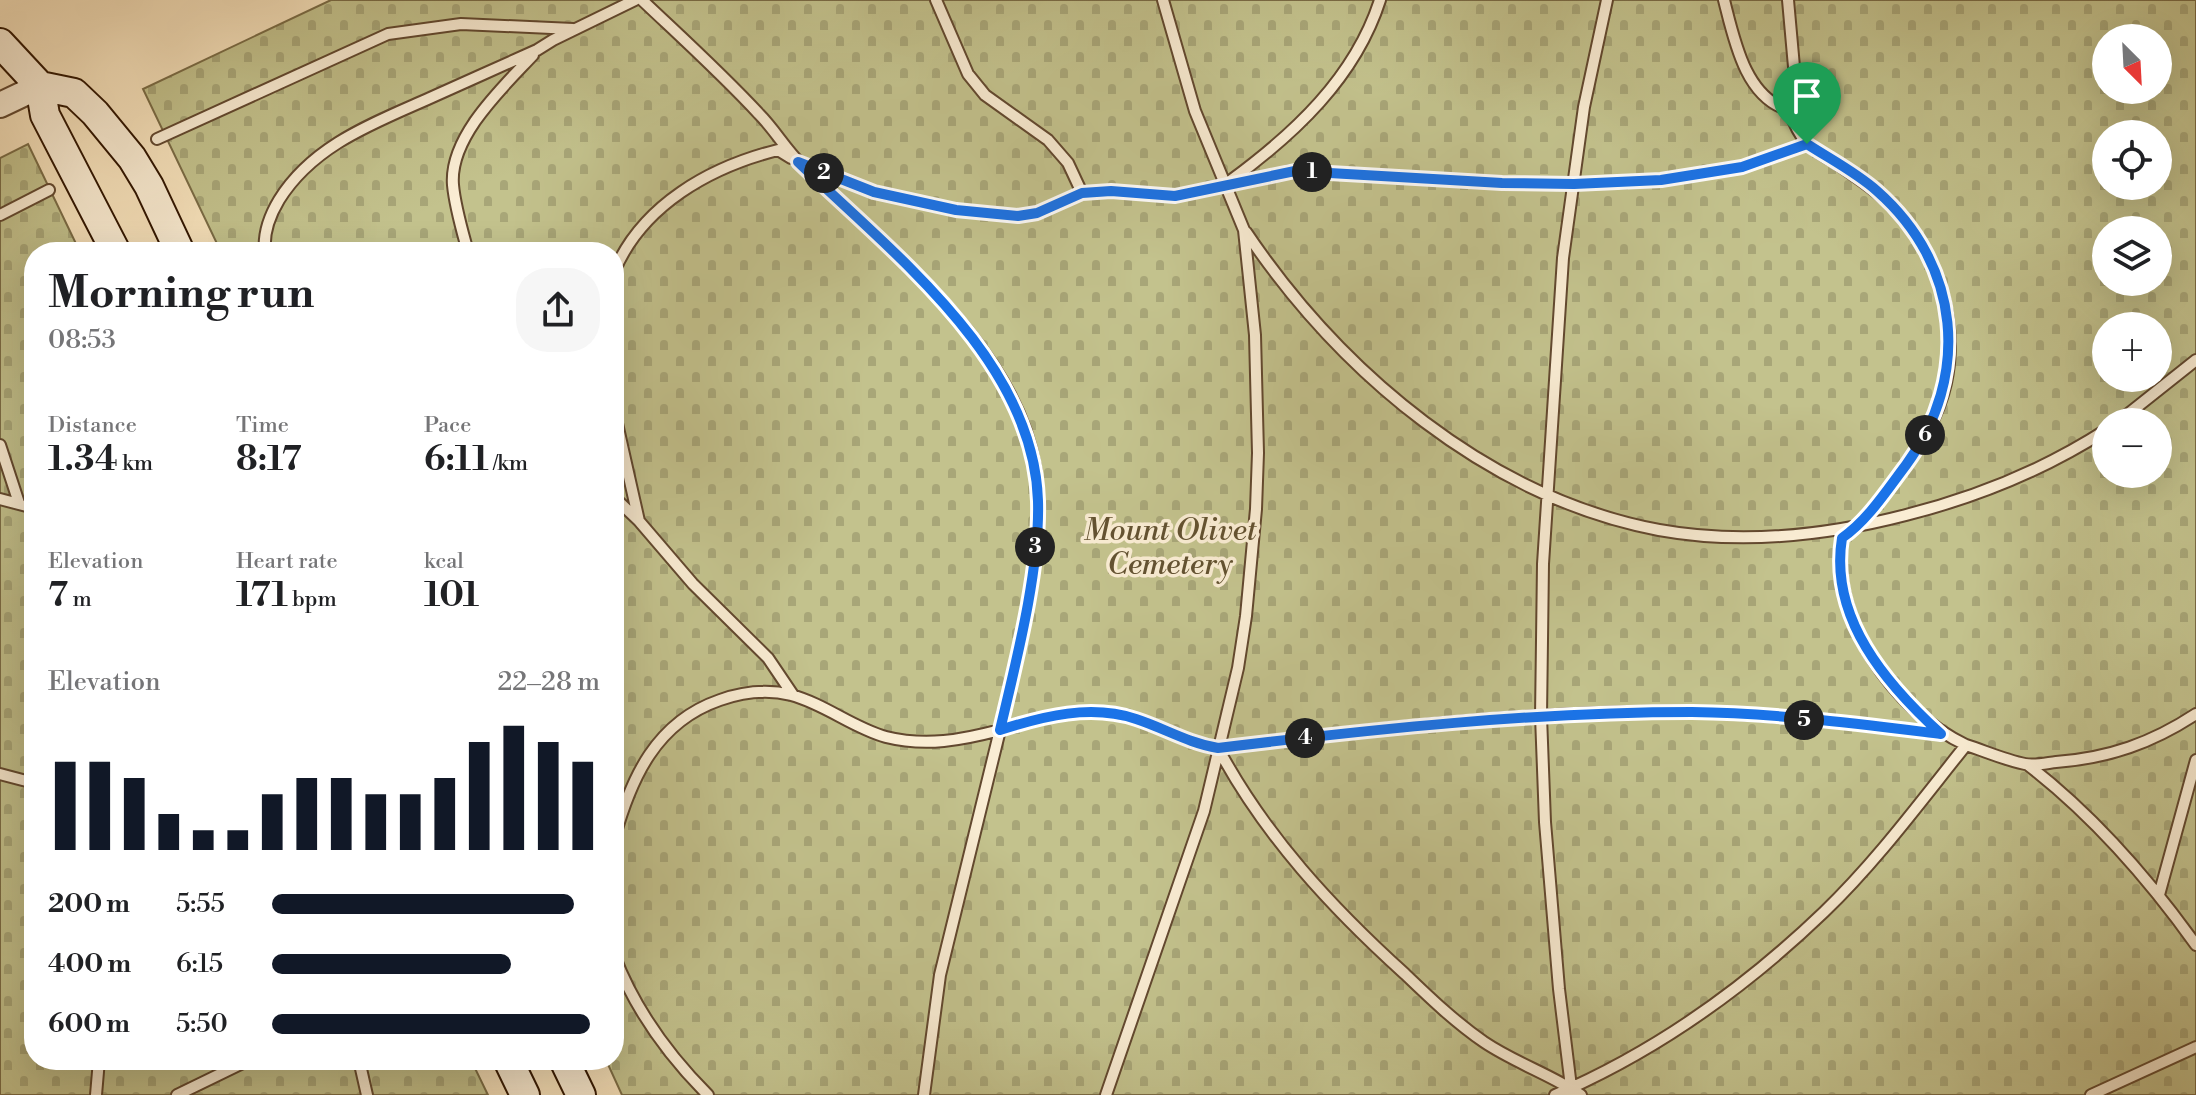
<!DOCTYPE html>
<meta charset="utf-8">
<style>
:root{--surface:#fff;--page:#f6f6f6;--text:#202124;--muted:#757577;--accent:#111827}
body{margin:0;font-family:"Libre Bodoni",serif;background:var(--page);color:var(--text);height:100vh;display:flex;flex-direction:column;font-size:30px;white-space:nowrap}
*{box-sizing:border-box;margin:0}
p{font-size:26px;color:var(--muted)}
.icon{flex:none;width:44px;height:44px;fill:none;stroke:currentColor;stroke-width:2;stroke-linecap:round;stroke-linejoin:round}
.map{position:relative;flex:1;overflow:hidden}
.drawer{position:absolute;left:24px;top:242px;width:600px;height:828px;display:flex;flex-direction:column;background:var(--surface);border-radius:32px;box-shadow:0 8px 32px #0002}
.drawer>*{flex:none}
.needle{width:52px;rotate:156deg}
.buttons{position:absolute;left:2092px;top:24px;display:grid;gap:16px}
.buttons a{display:grid;place-items:center;width:80px;height:80px;border-radius:50%;background:var(--surface);box-shadow:0 8px 32px #0002;font-size:40px}
.pin{position:absolute;display:grid;place-items:center;width:68px;height:68px;color:#fff;margin:-82px -34px;border-radius:50% 50% 50% 0;rotate:-45deg;box-shadow:0 0 8px #0007}
.pin .icon{rotate:45deg}
.km{position:absolute;width:40px;height:40px;margin:-20px;border-radius:50%;background:#222;color:#fff;font-size:22px;line-height:40px;text-align:center}
.round{display:grid;place-items:center;flex:none;width:84px;height:84px;border-radius:32px;background:var(--page)}
.overview{display:flex;align-items:center;justify-content:space-between;height:136px;padding:0 24px}
h1{font-size:44px;font-weight:700;line-height:60px}
.metrics{display:grid;grid-template-columns:repeat(3,1fr);gap:12px;height:136px;padding:8px 24px}
.metrics div{display:grid;align-content:center}
.metrics b{font-size:34px;font-weight:700}
.metrics small{font-size:22px;font-weight:400}
.metrics p{font-size:22px}
.chart{height:224px;padding:16px 24px}
.chart p{display:flex;justify-content:space-between}
.chart svg{width:100%;height:144px;margin-top:8px;stroke:var(--accent);stroke-width:6}
ul{padding:0 24px;list-style:none;font-size:26px}
li{display:grid;grid-template-columns:128px 96px 1fr;align-items:center;height:60px}
li i{height:20px;border-radius:10px;background:var(--accent)}
.map>svg:first-child{display:block}
</style>
<div class="map">
<svg width="2196" height="1095" viewBox="0 0 2196 1095">
<defs>
<pattern id="cemetery-stones" width="16" height="16" patternUnits="userSpaceOnUse" patternTransform="scale(2)"><rect width="16" height="16" fill="#c3c28d"/><path d="M2 7V4a2 2 0 0 1 4 0v3zM10 15v-3a2 2 0 0 1 4 0v3z" fill="#a8a678"/></pattern>
</defs>
<rect width="100%" height="100%" fill="#f7e3bd"/>
<filter id="stains"><feTurbulence type="fractalNoise" baseFrequency=".0025" numOctaves="4"/><feColorMatrix values="0 0 0 0 .2 0 0 0 0 .09 0 0 0 0 .02 0 0 0 .5 -.17"/></filter>
<radialGradient id="worn" r=".72"><stop offset=".6" stop-color="#630" stop-opacity="0"/><stop offset="1" stop-color="#630" stop-opacity=".3"/></radialGradient>
<path fill="url(#cemetery-stones)" stroke="#7a6c46" stroke-width="2" fill-rule="evenodd" d="M331,0H2196V1095H622L606,1060H614V252H221L143,89ZM2106,38H2158V90H2106ZM2106,134H2158V186H2106ZM2106,230H2158V282H2106ZM2106,326H2158V378H2106ZM2106,422H2158V474H2106Z
M28,144L80,252H34V1060H471L488,1095H0V158Z"/>
<g fill="none" stroke-linecap="round" stroke-linejoin="round">
<defs>
<path id="service" d="M936,0L968,74L985,95L1048,140L1068,163L1082,193
M1724,0C1734,39 1745,98 1789,110
M1788,0L1796,89L1789,110C1793,121 1798,133 1806,142C1813,150 1826,157 1836,163C1858,178 1879,192 1898,212C1938,257 1959,322 1946,383C1938,420 1915,455 1892,484C1876,504 1863,524 1842,538C1829,618 1895,712 1966,745
M157,139L388,34L461,24L573,29
M805,165L874,192L956,210L1018,216L1037,213L1082,193L1111,191L1175,196L1295,171L1502,183L1574,184L1661,180L1742,167L1807,144
M1230,181C1294,134 1355,78 1380,0
M0,215L49,190
M1246,232C1341,373 1489,498 1659,530C1742,545 1825,536 1906,515C1977,497 2044,470 2106,430
M265,252C263,233 270,215 279,200C313,145 374,123 430,98C466,82 501,66 537,50L553,40L635,0
M468,252C462,230 455,207 453,185C449,137 503,87 533,55
M614,272C642,205 710,167 778,150L791,158
M614,410L639,521L693,584L768,658L793,695
M2118,422L2196,360
M0,445L19,503
M614,497L639,521
M0,499L34,508
M1218,748C1265,836 1332,908 1405,974C1430,998 1455,1022 1484,1042C1515,1063 1552,1075 1581,1095
M2028,765C2094,816 2148,878 2196,945
M0,774L34,783
M614,839C631,778 656,722 720,700C743,692 767,689 791,695C825,704 853,728 886,737C926,747 962,740 1000,730C1019,651 1047,547 1035,467C1015,343 885,249 802,165C786,150 775,130 759,114C722,74 681,37 642,0
M2159,895L2196,760
M614,955C635,1010 667,1054 708,1095
M359,1060L367,1095
M96,1095L99,1060
M177,1095L249,1060
M924,1095L940,975L1000,730C1044,716 1091,704 1136,719C1164,728 1188,743 1218,748C1375,729 1536,710 1694,712C1777,714 1860,724 1941,734
M1106,1095L1204,811L1238,668L1246,616L1256,509L1258,453L1255,335L1244,230L1195,111L1163,0
M1555,1095C1655,1052 1746,987 1824,912C1877,861 1921,801 1966,745C1985,751 2005,760 2025,764C2035,766 2047,763 2056,762C2109,758 2152,743 2196,714
M1572,1095L1559,989L1545,822L1541,716L1543,564L1563,258L1584,107L1607,0
M2091,1095L2196,1047"/>
<path id="tertiary" d="M0,105L40,86"/>
<path id="secondary" d="M0,43L40,86
M40,86L74,93L95,113L132,158L149,186L180,252
M40,86L45,115L116,252
M508,1060L525,1095
M564,1060L581,1095"/>
</defs>
<use href="#service" stroke="#62482f" stroke-width="14"/>
<use href="#tertiary" stroke="#62482f" stroke-width="28"/>
<use href="#secondary" stroke="#301500" stroke-width="32"/>
<use href="#service" stroke="#faedd4" stroke-width="10"/>
<use href="#tertiary" stroke="#faedd4" stroke-width="24"/>
<use href="#secondary" stroke="#faedd4" stroke-width="28"/>
</g>
<g fill="none" stroke-linecap="round" stroke-linejoin="round">
<defs>
<path id="route" d="M1807,144C1830,159 1857,173 1877,191C1961,265 1971,376 1906,465C1887,490 1868,520 1842,538C1829,618 1886,684 1941,734C1859,724 1775,713 1692,712C1534,712 1375,729 1218,748C1188,743 1164,728 1136,719C1091,704 1044,716 1000,730C1016,662 1040,570 1038,501C1034,360 892,253 798,162L874,192L956,210L1018,216L1037,213L1082,193L1111,191L1175,196L1295,171L1502,183L1574,184L1661,180L1742,167Z"/>
</defs>
<use href="#route" stroke="#fff" stroke-width="16"/>
<use href="#route" stroke="#1a73e8" stroke-width="10"/>
</g>
<g text-anchor="middle" stroke-width="7" stroke-linejoin="round" paint-order="stroke">
<g font-size="30" font-style="italic" fill="#635231" stroke="#faedd4">
<text x="1170" y="540">Mount Olivet<tspan x="1170" dy="34">Cemetery</tspan></text>
</g>
</g>
<rect width="100%" height="100%" filter="url(#stains)"/>
<rect width="100%" height="100%" fill="url(#worn)"/>
</svg>
<div class="buttons">
<a><svg class="needle" viewBox="-14 -14 28 28"><path d="M0-13l5 13h-10z" fill="#e53935"/><path d="M0 13l5-13h-10z" fill="#757577"/></svg></a>
<a><svg class="icon" aria-label="locate" viewBox="0 0 24 24"><circle cx="12" cy="12" r="6"/><path d="M12 2v4M12 18v4M2 12h4M18 12h4"/></svg></a>
<a><svg class="icon" aria-label="layers" viewBox="0 0 24 24"><path d="M12 4l9 5-9 5-9-5zM3 14l9 5 9-5"/></svg></a>
<a>+</a>
<a>−</a>
</div>
<div class="pin" style="left:1807px;top:144px;background:#1e9e55"><svg class="icon" aria-label="arrive" viewBox="0 0 24 24"><path d="M6 21V4h12l-3 4 3 4H6"/></svg></div>
<b class="km" style="left:1312px;top:172px">1</b>
<b class="km" style="left:824px;top:173px">2</b>
<b class="km" style="left:1035px;top:547px">3</b>
<b class="km" style="left:1305px;top:738px">4</b>
<b class="km" style="left:1804px;top:720px">5</b>
<b class="km" style="left:1925px;top:435px">6</b>
<section class="drawer">
<div class="overview"><div><h1>Morning run</h1><p>08:53</p></div><a class="round"><svg class="icon" aria-label="share" viewBox="0 0 24 24"><path d="M12 15V3M7 8l5-5 5 5M5 13v7h14v-7"/></svg></a></div>
<div class="metrics">
<div><p>Distance</p><b>1.34<small> km</small></b></div>
<div><p>Time</p><b>8:17</b></div>
<div><p>Pace</p><b>6:11<small> /km</small></b></div>
</div>
<div class="metrics">
<div><p>Elevation</p><b>7<small> m</small></b></div>
<div><p>Heart rate</p><b>171<small> bpm</small></b></div>
<div><p>kcal</p><b>101</b></div>
</div>
<div class="chart"><p><span>Elevation</span>22–28 m</p>
<svg viewBox="0 0 160 44" preserveAspectRatio="none"><path d="M5 44V17M15 44V17M25 44V22M35 44V33M45 44V38M55 44V38M65 44V27M75 44V22M85 44V22M95 44V27M105 44V27M115 44V22M125 44V11M135 44V6M145 44V11M155 44V17"/></svg>
</div>
<ul>
<li><b>200 m</b>5:55<i style="width:92%"></i></li>
<li><b>400 m</b>6:15<i style="width:73%"></i></li>
<li><b>600 m</b>5:50<i style="width:97%"></i></li>
</ul>
</section>
</div>
